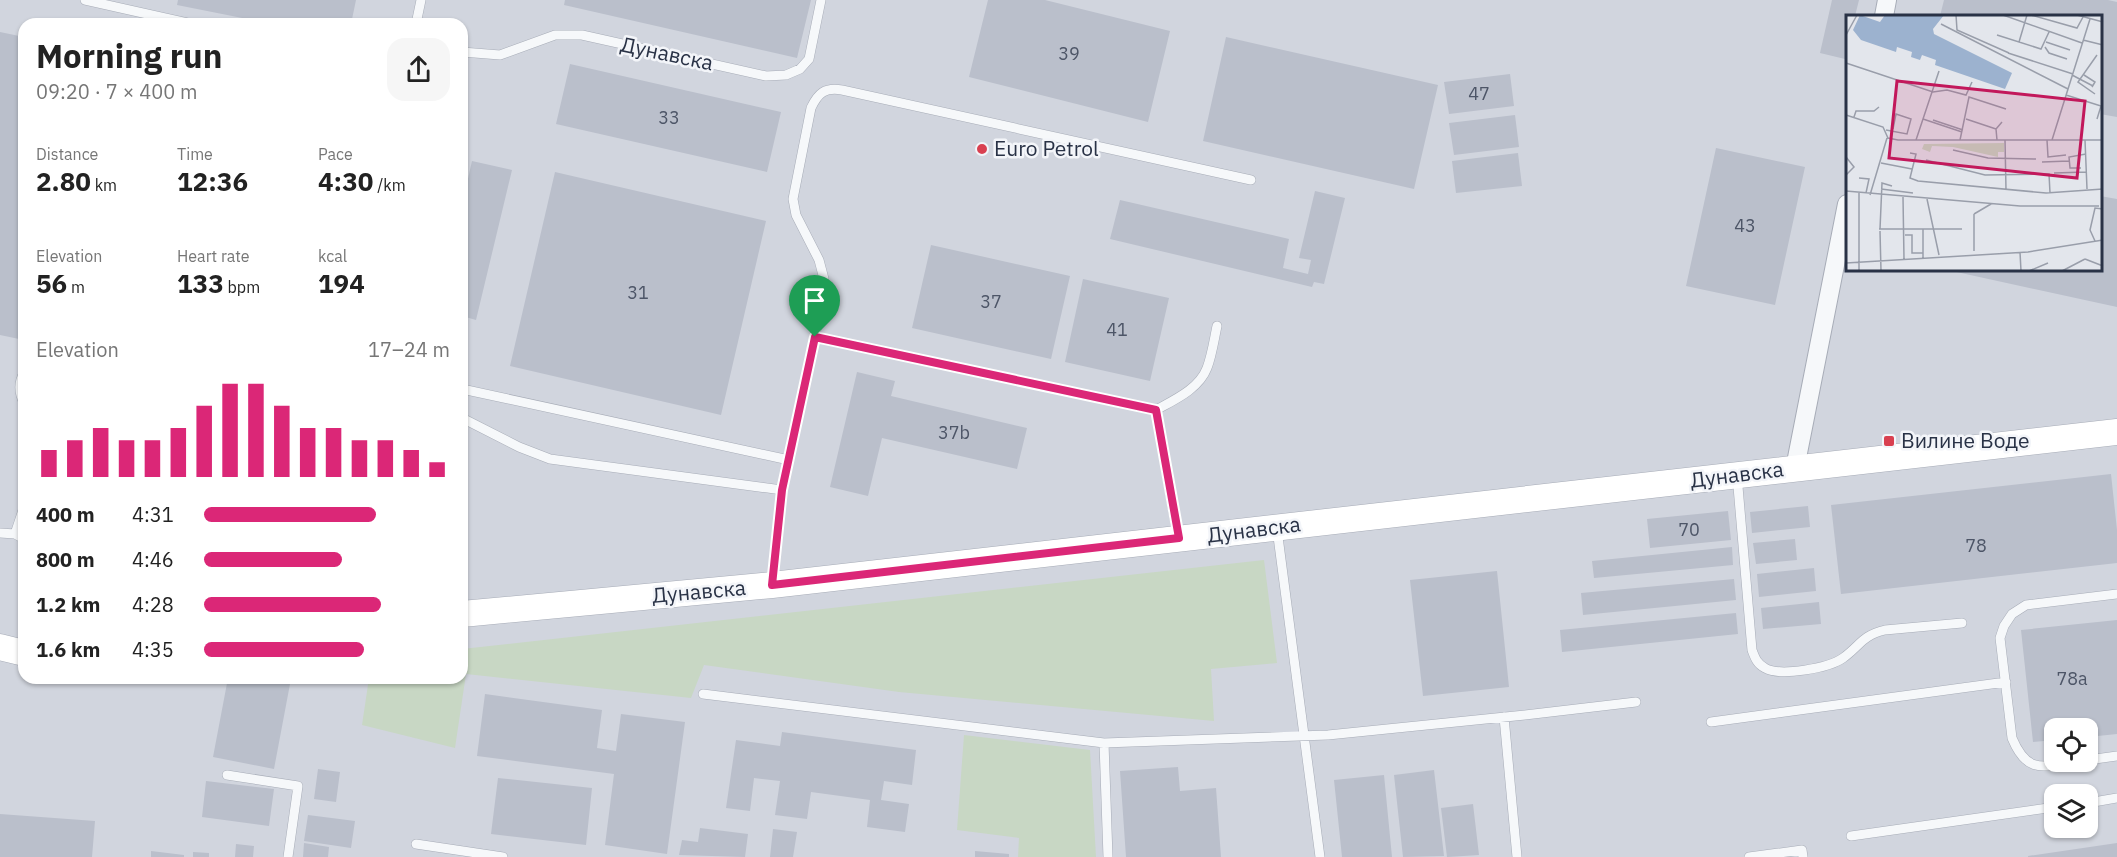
<!DOCTYPE html>
<meta charset="utf-8">
<style>
:root{--surface:#fff;--page:#f6f6f6;--text:#222;--muted:#767676;--accent:#db2777}
body{margin:0;font-family:"IBM Plex Sans",sans-serif;background:var(--page);color:var(--text);height:100vh;display:flex;flex-direction:column;font-size:22px;white-space:nowrap}
*{box-sizing:border-box;margin:0}
p{font-size:20px;color:var(--muted)}
.icon{flex:none;width:33px;height:33px;fill:none;stroke:currentColor;stroke-width:2;stroke-linecap:round;stroke-linejoin:round}
.map{position:relative;flex:1;overflow:hidden}
.details{position:absolute;left:18px;top:18px;width:450px;height:666px;display:flex;flex-direction:column;background:var(--surface);border-radius:18px;box-shadow:0 2px 4px #0004}
.details>*{flex:none}
.controls{position:absolute;left:2044px;top:718px;display:grid;gap:12px}
.controls a{display:grid;place-items:center;width:54px;height:54px;border-radius:12px;background:var(--surface);box-shadow:0 2px 4px #0004;font-size:30px}
.pin{position:absolute;display:grid;place-items:center;width:51px;height:51px;color:#fff;margin:-62px -26px;border-radius:50% 50% 50% 0;rotate:-45deg;box-shadow:0 0 6px #0007}
.pin .icon{rotate:45deg}
.round{display:grid;place-items:center;flex:none;width:63px;height:63px;border-radius:18px;background:var(--page)}
.overview{display:flex;align-items:center;justify-content:space-between;height:102px;padding:0 18px}
h1{font-size:33px;font-weight:800;line-height:45px}
.metrics{display:grid;grid-template-columns:repeat(3,1fr);gap:9px;height:102px;padding:6px 18px}
.metrics div{display:grid;align-content:center}
.metrics b{font-size:26px;font-weight:800}
.metrics small{font-size:16px;font-weight:400}
.metrics p{font-size:16px}
.chart{height:168px;padding:12px 18px}
.chart p{display:flex;justify-content:space-between}
.chart svg{width:100%;height:108px;margin-top:6px;stroke:var(--accent);stroke-width:6}
ul{padding:0 18px;list-style:none;font-size:20px}
li{display:grid;grid-template-columns:96px 72px 1fr;align-items:center;height:45px}
li i{height:15px;border-radius:8px;background:var(--accent)}
.map>svg:first-child{display:block}
</style>
<div class="map">
<svg width="2117" height="857" viewBox="0 0 2117 857">
<rect width="100%" height="100%" fill="#e3e6ec"/>
<path fill="#d1d5de" fill-rule="evenodd" d="M0,0H2117V857H0ZM1847,16H2100V270H1847ZM24,24H462V678H24ZM2055,729H2088V762H2055ZM2055,795H2088V828H2055Z"/>
<path fill="#c8d7c4" d="M1264,560L1277,663L1211,669L1214,721L899,692L704,665L691,698L466,674L455,748L362,725L369,678H462V649Z
M964,735L1090,750L1096,857H1018L1019,838L957,830Z"/>
<path fill="#babfcb" d="M178,0H356L351,24H273L177,5Z
M565,0H811L797,58L564,5Z
M988,0H1045L1170,31L1148,122L969,77Z
M1832,0H1859L1855,16H1847V50L1845,59L1820,53Z
M1944,0H2108L2117,2V117L2100,114V16H1940Z
M0,32L24,37V340L0,335Z
M1226,37L1438,85L1414,189L1203,141Z
M570,64L781,112L767,172L556,124Z
M1510,74L1514,106L1449,114L1444,82Z
M1515,115L1519,147L1454,155L1449,123Z
M1716,148L1805,167L1775,305L1686,286Z
M1518,153L1522,186L1456,193L1452,161Z
M472,161L512,170L476,320L462,316V205Z
M555,172L766,221L721,415L510,366Z
M1315,191L1345,198L1324,284L1314,282L1312,287L1110,239L1120,200L1289,239L1283,268L1308,274L1311,260L1299,258Z
M2100,196L2117,199V307L1952,271L2100,270Z
M931,245L1070,276L1051,359L912,328Z
M1083,279L1169,298L1150,381L1065,362Z
M857,372L895,381L891,396L1027,428L1017,469L882,438L868,496L830,487Z
M2111,474L2117,530V563L1841,594L1831,505Z
M1808,506L1810,527L1752,533L1750,512Z
M1728,511L1731,540L1650,548L1647,519Z
M1795,539L1797,560L1756,564L1753,543Z
M1732,547L1733,565L1594,578L1592,561Z
M1814,568L1816,591L1759,597L1757,574Z
M1497,571L1509,687L1423,696L1410,580Z
M1734,579L1736,600L1583,615L1581,593Z
M1819,602L1821,624L1763,629L1761,608Z
M1736,613L1738,634L1562,652L1560,630Z
M2117,620V734L2088,737V729H2055V740L2033,742L2021,630Z
M228,678H255L290,684L274,769L213,757Z
M485,694L602,710L597,748L616,751L621,714L685,722L667,854L605,845L614,774L477,756Z
M782,732L916,750L912,785L884,781L881,800L909,804L905,832L867,827L870,800L811,792L807,819L775,815L780,781L754,778L750,811L726,808L736,740L780,746Z
M1178,767L1180,791L1216,788L1221,857H1126L1120,771Z
M318,769L340,772L336,802L314,799Z
M1434,770L1444,856L1403,857L1394,775Z
M1384,775L1392,857H1342L1334,780Z
M498,778L592,788L586,845L491,834Z
M206,781L274,789L269,826L202,817Z
M1473,804L1479,855L1447,857L1441,808Z
M0,814L95,821L92,857H0Z
M308,815L355,821L351,848L304,841Z
M700,828L748,834L745,857L679,855L682,840L698,842Z
M773,829L797,832L793,857H770Z
M304,843L329,847L328,857H303Z
M2117,843V857H2028V856Z
M236,844L254,846L253,857H235Z
M151,851L184,855V857H151Z
M975,851L1009,854V857H975Z
M193,852L209,853V857H193Z"/>
<g fill="none" stroke-linecap="round" stroke-linejoin="round">
<defs>
<path id="service" d="M85,0L192,24
M416,24L421,0
M462,52L500,55L555,35H582L766,76L786,75L800,69L809,59L821,0
M815,337L1156,410
M24,373C18,383 19,393 24,403
M462,389L789,460
M1156,410L1178,538
M1156,410C1174,400 1199,389 1207,368C1212,355 1214,340 1217,326
M462,418L519,447L550,459L782,490
M1737,475L1752,650C1755,658 1757,664 1765,668C1780,677 1829,668 1843,658C1861,645 1861,636 1885,630L1962,623
M1277,529L1320,857
M0,533L15,534L24,539
M15,534L24,507
M772,582L782,490L820,312L824,279L819,260L796,215L793,199L811,108C818,93 825,87 842,90L1251,180
M703,694L1104,743L1328,735L1525,715L1636,702
M1504,717L1517,857
M1711,722L2006,682
M1104,743L1108,857
M2088,760L2117,756
M2075,762C2042,767 2027,774 2012,738L2000,638L2004,626L2012,614L2026,605L2117,594
M227,775L298,786L288,857
M2088,803L2117,798
M1851,836L2055,807
M416,844L503,857
M1749,857L1802,850L1803,857"/>
<path id="minor" d="M1884,16L1887,0
M1795,468L1847,204"/>
<path id="secondary" d="M462,614L772,585L2117,432
M0,647L24,653"/>
</defs>
<use href="#service" stroke="#a7acb7" stroke-width="10"/>
<use href="#minor" stroke="#a7acb7" stroke-width="20"/>
<use href="#secondary" stroke="#a7acb7" stroke-width="27"/>
<use href="#service" stroke="#f6f8fa" stroke-width="9"/>
<use href="#minor" stroke="#f6f8fa" stroke-width="18"/>
<use href="#secondary" stroke="#fff" stroke-width="26"/>
</g>
<g fill="none" stroke-linecap="round" stroke-linejoin="round">
<defs>
<path id="route" d="M815,337L1156,410L1179,538L772,585L782,490Z"/>
</defs>
<use href="#route" stroke="#fff" stroke-width="12"/>
<use href="#route" stroke="#db2777" stroke-width="8"/>
</g>
<g fill="#d94050" stroke="#f3f5f9" stroke-width="2">
<circle cx="982" cy="149" r="6"/>
<rect x="1883" y="435" width="12" height="12" rx="3"/>
</g>
<g text-anchor="middle" stroke-width="5" stroke-linejoin="round" paint-order="stroke">
<g font-size="18" fill="#4d5567">
<text x="1069" y="60">39</text>
<text x="1479" y="100">47</text>
<text x="669" y="124">33</text>
<text x="1745" y="232">43</text>
<text x="638" y="299">31</text>
<text x="991" y="308">37</text>
<text x="1117" y="336">41</text>
<text x="954" y="439">37b</text>
<text x="1689" y="536">70</text>
<text x="1976" y="552">78</text>
<text x="2072" y="685">78a</text>
</g>
<g font-size="21" fill="#293246" stroke="#f3f5f9">
<text transform="translate(667 54) rotate(12)" y="7">Дунавска</text>
<text transform="translate(1737 475) rotate(-7)" y="7">Дунавска</text>
<text transform="translate(1254 530) rotate(-7)" y="7">Дунавска</text>
<text transform="translate(699 592) rotate(-5)" y="7">Дунавска</text>
</g>
<g font-size="21" fill="#293246" stroke="#f3f5f9" text-anchor="start">
<text x="994" y="156">Euro Petrol</text>
<text x="1901" y="448">Вилине Воде</text>
</g>
</g>
<g transform="translate(1846 15)">
<rect width="256" height="256" fill="#e3e6ec"/>
<path d="M158,128V137H152V142L107,132L86,131L84,137L76,134L78,129Z" fill="#c8d7c4"/>
<path d="M14,0L34,7L39,0H98L87,14L88,19L166,58L159,74L89,50L90,45L76,40L74,45L65,42L66,37L51,32L50,37L15,25L7,15Z" fill="#9cb2cf"/>
<path fill="none" stroke="#999eaa" stroke-width="1.5" d="M110,0L111,15L163,38M157,0L236,28M185,0L231,13L237,2M231,0L257,7M95,9L222,74M0,20L11,0M151,20L195,34L203,17M237,25L257,30M173,27L181,0M200,27L224,35M199,32L203,38L221,44M162,38L227,59M0,48L87,77L101,75L120,80L126,67M226,60L247,71M238,60L249,67L246,72M249,79L232,67L251,40M220,80L255,91L251,104M0,100L37,112L42,123L52,125H257M8,102L10,96H28L33,92M77,104L116,117M120,104L150,114M87,105L117,115M40,115L61,119L65,104L50,99L47,114M70,125L93,56M114,125L123,82L160,94M151,125L150,114L156,107M159,125L160,175M201,125L202,142L220,140M206,125L244,4M239,125L241,174M107,135L142,143L190,144M64,138L70,139L64,163L72,166L200,178L257,174M0,142L8,152L0,160M80,145L139,160L203,159L204,178M196,147L223,146M35,148L66,154M235,153H224L223,142L240,139M208,158L240,157M13,163L23,164L20,178M35,174L67,178M0,176L174,191H253M13,178V256M24,180L41,123M57,182L58,244M81,184L93,240M128,199L145,189M33,214H116M34,214L36,168L46,171M77,214V243M34,216L35,256M59,220H66V238H77M249,226L244,215L249,193L257,194M128,236V199M174,237L175,256M239,244L257,251M0,248L182,237L257,225M183,256L202,248M216,256L239,244"/>
<path fill="#c2185b" fill-opacity="0.15" stroke="#c2185b" stroke-width="3" d="M51,66L239,86L231,163L43,143Z"/>
<rect width="256" height="256" fill="none" stroke="#293246" stroke-width="3"/>
</g>
</svg>
<div class="controls">
<a><svg class="icon" aria-label="locate" viewBox="0 0 24 24"><circle cx="12" cy="12" r="6"/><path d="M12 2v4M12 18v4M2 12h4M18 12h4"/></svg></a>
<a><svg class="icon" aria-label="layers" viewBox="0 0 24 24"><path d="M12 4l9 5-9 5-9-5zM3 14l9 5 9-5"/></svg></a>
</div>
<div class="pin" style="left:815px;top:337px;background:#1e9e55"><svg class="icon" aria-label="arrive" viewBox="0 0 24 24"><path d="M6 21V4h12l-3 4 3 4H6"/></svg></div>
<section class="details">
<div class="overview"><div><h1>Morning run</h1><p>09:20 · 7 × 400 m</p></div><a class="round"><svg class="icon" aria-label="share" viewBox="0 0 24 24"><path d="M12 15V3M7 8l5-5 5 5M5 13v7h14v-7"/></svg></a></div>
<div class="metrics">
<div><p>Distance</p><b>2.80<small> km</small></b></div>
<div><p>Time</p><b>12:36</b></div>
<div><p>Pace</p><b>4:30<small> /km</small></b></div>
</div>
<div class="metrics">
<div><p>Elevation</p><b>56<small> m</small></b></div>
<div><p>Heart rate</p><b>133<small> bpm</small></b></div>
<div><p>kcal</p><b>194</b></div>
</div>
<div class="chart"><p><span>Elevation</span>17–24 m</p>
<svg viewBox="0 0 160 44" preserveAspectRatio="none"><path d="M5 44V33M15 44V29M25 44V24M35 44V29M45 44V29M55 44V24M65 44V15M75 44V6M85 44V6M95 44V15M105 44V24M115 44V24M125 44V29M135 44V29M145 44V33M155 44V38"/></svg>
</div>
<ul>
<li><b>400 m</b>4:31<i style="width:70%"></i></li>
<li><b>800 m</b>4:46<i style="width:56%"></i></li>
<li><b>1.2 km</b>4:28<i style="width:72%"></i></li>
<li><b>1.6 km</b>4:35<i style="width:65%"></i></li>
</ul>
</section>
</div>
